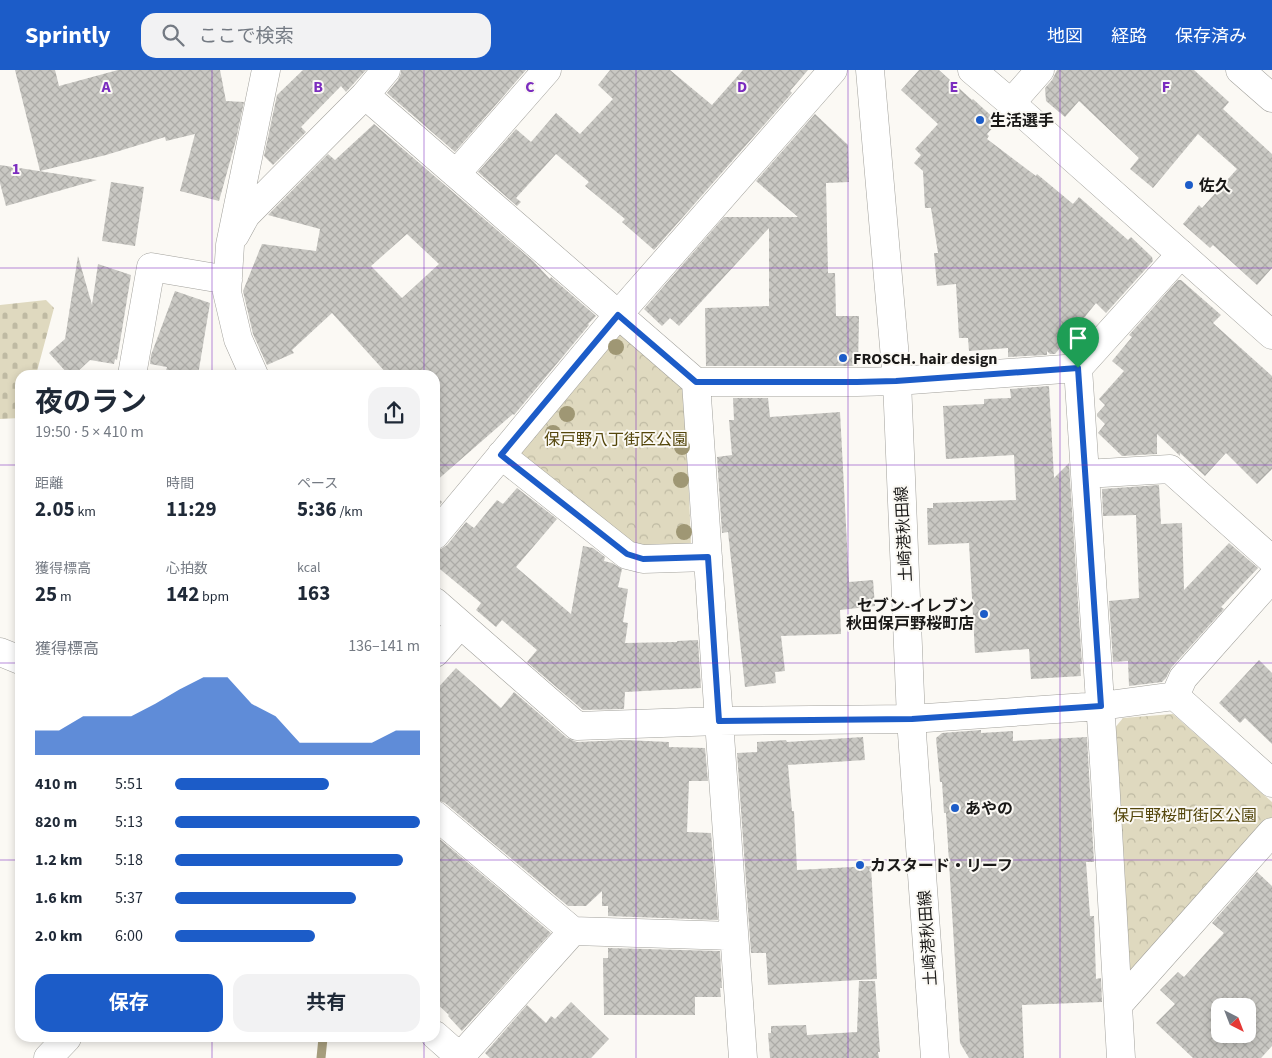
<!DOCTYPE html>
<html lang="ja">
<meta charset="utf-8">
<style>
:root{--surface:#fff;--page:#f2f2f3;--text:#1f2937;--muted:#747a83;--accent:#1c5cc8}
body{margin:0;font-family:"Source Sans 3","Noto Sans JP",sans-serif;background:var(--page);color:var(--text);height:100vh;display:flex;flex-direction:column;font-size:19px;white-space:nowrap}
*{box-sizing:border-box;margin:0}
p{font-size:16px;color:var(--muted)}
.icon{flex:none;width:28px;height:28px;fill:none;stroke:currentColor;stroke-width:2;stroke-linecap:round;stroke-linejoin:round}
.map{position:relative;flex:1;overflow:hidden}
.drawer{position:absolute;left:15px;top:300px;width:425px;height:672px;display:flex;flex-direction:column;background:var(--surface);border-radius:15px;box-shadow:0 2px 8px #0003}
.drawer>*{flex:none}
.needle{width:32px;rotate:138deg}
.fabs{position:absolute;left:1211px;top:928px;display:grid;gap:10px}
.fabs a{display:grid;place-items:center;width:45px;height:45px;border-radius:10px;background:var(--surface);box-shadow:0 2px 8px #0003;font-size:25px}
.pin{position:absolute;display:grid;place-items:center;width:42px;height:42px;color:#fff;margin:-51px -21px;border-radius:50% 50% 50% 0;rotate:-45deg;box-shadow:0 0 5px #0007}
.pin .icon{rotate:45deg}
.round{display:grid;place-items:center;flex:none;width:52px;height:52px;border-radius:15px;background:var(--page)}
.headline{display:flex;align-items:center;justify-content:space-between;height:85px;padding:0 20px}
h1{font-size:28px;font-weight:700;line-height:38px}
.figures{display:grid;grid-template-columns:repeat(3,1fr);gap:8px;height:85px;padding:5px 20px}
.figures div{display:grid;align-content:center}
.figures b{font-size:21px;font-weight:700}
.figures small{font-size:14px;font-weight:400}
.figures p{font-size:14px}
.chart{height:140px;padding:10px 20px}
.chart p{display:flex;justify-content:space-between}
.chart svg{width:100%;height:90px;margin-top:5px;fill:var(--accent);opacity:.7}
.action{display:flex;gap:10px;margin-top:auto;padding:10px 20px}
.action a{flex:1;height:58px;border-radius:15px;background:var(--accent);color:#fff;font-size:20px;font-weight:700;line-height:58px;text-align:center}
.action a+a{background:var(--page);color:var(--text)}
ul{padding:0 20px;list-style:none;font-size:16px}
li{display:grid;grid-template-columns:80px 60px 1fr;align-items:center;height:38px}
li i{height:12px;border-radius:6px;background:var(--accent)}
header{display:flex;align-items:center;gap:30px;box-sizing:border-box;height:70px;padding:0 25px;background:var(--accent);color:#fff}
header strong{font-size:24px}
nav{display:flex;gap:28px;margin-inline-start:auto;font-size:18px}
.search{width:350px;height:45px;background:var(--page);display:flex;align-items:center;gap:12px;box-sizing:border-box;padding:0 18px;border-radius:15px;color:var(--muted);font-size:19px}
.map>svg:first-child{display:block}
</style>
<header>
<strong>Sprintly</strong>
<div class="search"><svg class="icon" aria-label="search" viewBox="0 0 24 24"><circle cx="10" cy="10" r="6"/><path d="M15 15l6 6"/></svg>ここで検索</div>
<nav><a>地図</a><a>経路</a><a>保存済み</a></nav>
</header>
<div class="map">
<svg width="1272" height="988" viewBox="0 0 1272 988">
<defs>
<pattern id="cemetery-stones" width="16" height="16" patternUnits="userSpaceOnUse" patternTransform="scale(1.25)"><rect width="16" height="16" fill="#dfd9bf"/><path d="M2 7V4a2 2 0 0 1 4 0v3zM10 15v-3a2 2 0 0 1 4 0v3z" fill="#bfbaa3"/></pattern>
<pattern id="park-crowns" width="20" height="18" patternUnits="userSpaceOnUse" patternTransform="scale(1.25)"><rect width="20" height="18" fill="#dfd9bf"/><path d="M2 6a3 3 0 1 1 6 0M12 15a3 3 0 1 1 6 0" fill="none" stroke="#bfbaa3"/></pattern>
<pattern id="building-cross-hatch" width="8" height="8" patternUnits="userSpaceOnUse" patternTransform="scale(1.25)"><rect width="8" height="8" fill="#c9c8c3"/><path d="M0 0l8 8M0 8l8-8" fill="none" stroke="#acaba7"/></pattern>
</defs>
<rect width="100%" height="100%" fill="#fbf9f4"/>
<path fill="url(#cemetery-stones)" d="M46,230L54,238L36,305H20V348L0,349V235Z"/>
<path fill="url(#park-crowns)" d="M621,263L685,321L691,476L642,479L518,385L610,268Z
M1173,644L1272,732V747L1138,900H1130L1113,660L1123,648Z"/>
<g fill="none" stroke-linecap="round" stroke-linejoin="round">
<path stroke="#a69d7d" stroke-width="9" d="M321,988L323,968"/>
</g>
<path fill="url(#building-cross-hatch)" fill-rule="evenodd" d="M15,0H55L59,16L118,0H220L226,31L244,32L236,70L219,131L180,121L195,64L166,71L165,67L106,85L40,101Z
M303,0H366L346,22L341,16L301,57L306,62L273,95L264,86L277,25Z
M401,0H526L455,82L387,23L398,10L401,3Z
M610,0H670L712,35L743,0H808L790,21L792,23L654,180L622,152L625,149L585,116L589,112L556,84L516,128L521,132L517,136L478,102L516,59L531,72L556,43L580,64L613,29L598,15Z
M919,0H939L972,30L973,29L998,52L987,64L989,66L987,69L1036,106L1037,104L1073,134L1079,127L1128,170L1131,167L1152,187L1153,191L1106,243L1096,233L1055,284H1050L1047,281V285L1008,287V278L969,281L968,268H959L956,214L937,216L934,183H938L931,138H925L923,101L914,93L921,85L915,79L938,54L901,20Z
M1057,0H1194L1229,32L1223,39L1272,84V198L1257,215L1213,175L1210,178L1183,154L1199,135L1202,138L1237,99L1198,64L1153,118L1130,99L1139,88L1079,31L1065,47L1046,31L1045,18L1052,10Z
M815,44L848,75L849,112L826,113L828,203H835L836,246H859L858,296H706L705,238L769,236V158L679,256L670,248L662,256L644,239L724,147H798L756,111Z
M374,54L533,191L550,209L551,207L596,246L588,254L589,255L514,345L513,344L435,412V305H388L332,243L292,280L294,283L267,295L253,264L243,221L262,174L316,181L320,159L268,145L328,84L335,90ZM407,164L439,194L402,228L371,196Z
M0,95L97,110L6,136L0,113Z
M111,112L144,117L135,176L102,171Z
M78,186L92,235L98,194L131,205L117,290L115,289L114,294L90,290L74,305H69L49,283L65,269Z
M1178,210H1181L1221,245L1213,253L1272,306V399L1257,414L1226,383L1205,406L1180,383V386L1157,364V384L1122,386L1098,363L1105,354L1097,346V344L1105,335L1099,329L1124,301L1112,291L1132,267L1129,265Z
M175,221L210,233L198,305H165L167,297L150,294L151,285Z
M1049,316L1054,408L1069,393L1082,594H1080L1081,606L1031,609L1029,579L975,583L969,473L928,475L927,438H933V433L1016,430L1014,385L946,389L943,336L984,334V329L1011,328L1010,319Z
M733,328H768L770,347L840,342L849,512L873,510L875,536L840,540L841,564L781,566L785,601L775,602L776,613L745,617L728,462L722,463L717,387L732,385L729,350H734Z
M1159,415L1161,454L1182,453L1184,520L1229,473L1258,498L1221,537L1224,539L1171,598L1166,608L1162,612L1129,616L1128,591L1113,592L1109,531L1139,528L1136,445L1103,446L1102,419Z
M517,418L557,449L516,497L571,544L583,476L593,478L605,487L604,491L612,493L622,499L618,517L628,519L623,552L628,553L625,573L677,572V571L698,570L701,618L625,622L624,639L583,640L527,592L537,580L502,550L496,557L476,540L481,533L435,495V480L441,479L447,475L466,452L474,458L497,430L503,434Z
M435,426L442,432L435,441Z
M1259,590L1272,603V674L1245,648L1240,653L1219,633Z
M456,598L501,638L514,622L567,668L577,672L624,670L669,672V677L705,678L708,711H689L687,762L711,763L718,850L608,846V836H602V821L586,836H568L445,733L438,730H435V621Z
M981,660V663L1013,661V671L1087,667L1094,792H1086L1090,846H1094L1096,909L1101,908L1102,932L1022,935L1024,988H969L960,973L946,743H944L942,712H940L936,668L942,663Z
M863,667L865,690L788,695L792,741H794L797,800L871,796L877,909L768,915L766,883H751L737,683L757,682V672L786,670L787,672Z
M435,765L551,863L462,961L448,946L449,945L435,932Z
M1257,802L1272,816V976L1261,988H1193L1156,953L1175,934L1160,920L1178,902L1184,907L1224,863L1212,853ZM1220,936H1248V964H1220Z
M608,878L720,881L722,918H720L721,927H695V945H604L603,888H608Z
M859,911H875L880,982H878L879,988H770L768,963H771V956L806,955L807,965L857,962Z
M571,932L609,969L591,988H490L485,983L527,935L546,953L551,946L555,949Z"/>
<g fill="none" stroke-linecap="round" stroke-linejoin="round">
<defs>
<path id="street" d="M1240,0L1272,28
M365,25L696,312H857L897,311L1078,298L1181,184
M1011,33L1040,0
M456,104L547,0
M235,165L246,145L365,25L386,0
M1078,298L1105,708L1121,988
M132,305L151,197L228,210
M254,305L238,269L227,222L230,175L266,0
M696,312L719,651L743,988
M501,385L627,485L643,489L708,487
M1085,404L1170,399L1272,490
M435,465L618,245L833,0
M435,532L577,656L719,651L911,649L1101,636L1175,626L1272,713
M0,582L20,590
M435,583L460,555
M1175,626L1183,608L1272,508
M435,745L573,861L734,866
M1118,935L1272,762
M435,965L461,988
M460,987L573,861
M48,988L67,968"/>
<path id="secondary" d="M870,0L897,311L911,649L935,988
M972,0L1011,33L1272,265"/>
</defs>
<use href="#street" stroke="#a2a19c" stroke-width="29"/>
<use href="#secondary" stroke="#a2a19c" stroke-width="29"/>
<use href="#street" stroke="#fff" stroke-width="28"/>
<use href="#secondary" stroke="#fff" stroke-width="28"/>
</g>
<g fill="#9f9774">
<circle cx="616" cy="277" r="8"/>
<circle cx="567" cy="344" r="8"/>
<circle cx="553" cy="363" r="8"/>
<circle cx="682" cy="377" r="8"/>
<circle cx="681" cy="410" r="8"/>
<circle cx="684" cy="462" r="8"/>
</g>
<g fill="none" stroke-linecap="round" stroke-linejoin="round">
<defs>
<path id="route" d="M618,245L696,312H857L896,311L1078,298L1101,636L912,649L719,651L708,487L643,489L627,484L501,385Z"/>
</defs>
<use href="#route" stroke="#fff" stroke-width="10"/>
<use href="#route" stroke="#1c5cc8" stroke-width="6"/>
</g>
<path fill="none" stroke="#7b2cbf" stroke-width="1" stroke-opacity="0.55" d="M212,0V305M424,0V305M636,0V988M848,0V988M1060,0V988M0,198H1272M0,395H20M435,395H1272M0,593H20M435,593H1272M0,790H20M435,790H1272M212,968V988M424,968V988"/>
<g fill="#1c5cc8" stroke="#fbf9f4" stroke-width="2">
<circle cx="980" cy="50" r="5"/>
<circle cx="1189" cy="115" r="5"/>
<circle cx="843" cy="288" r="5"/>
<circle cx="984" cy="544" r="5"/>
<circle cx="955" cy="738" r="5"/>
<circle cx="860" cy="795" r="5"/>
</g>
<g text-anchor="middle" stroke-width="4" stroke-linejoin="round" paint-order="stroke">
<g font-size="16" font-weight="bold" fill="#1a1918" stroke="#fbf9f4" text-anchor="start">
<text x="990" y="56">生活選手</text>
<text x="1199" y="121">佐久</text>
<text x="853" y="294">FROSCH. hair design</text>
<text x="974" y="541" text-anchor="end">セブン-イレブン<tspan x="974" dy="18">秋田保戸野桜町店</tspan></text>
<text x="965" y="744">あやの</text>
<text x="870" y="801">カスタード・リーフ</text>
</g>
<g font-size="16" fill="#54460b" stroke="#fbf9f4">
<text x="616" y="375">保戸野八丁街区公園</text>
<text x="1185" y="751">保戸野桜町街区公園</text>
</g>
<g font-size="16" fill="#1a1918" stroke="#fbf9f4">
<text transform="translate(903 464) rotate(-93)" y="6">土崎港秋田線</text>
<text transform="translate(927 868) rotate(-94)" y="6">土崎港秋田線</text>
</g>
</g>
<g font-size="16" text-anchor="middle" font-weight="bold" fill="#7b2cbf" stroke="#fbf9f4" stroke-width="4" stroke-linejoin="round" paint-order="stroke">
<text x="106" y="22">A</text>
<text x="318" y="22">B</text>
<text x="530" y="22">C</text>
<text x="742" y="22">D</text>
<text x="954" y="22">E</text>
<text x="1166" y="22">F</text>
<text x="16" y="104">1</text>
</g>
</svg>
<div class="fabs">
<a><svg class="needle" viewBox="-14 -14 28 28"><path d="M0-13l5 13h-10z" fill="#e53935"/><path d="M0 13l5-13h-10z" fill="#747a83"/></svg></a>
</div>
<div class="pin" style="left:1078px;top:298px;background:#1e9e55"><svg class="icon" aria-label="arrive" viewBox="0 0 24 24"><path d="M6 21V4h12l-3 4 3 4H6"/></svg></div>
<section class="drawer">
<div class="headline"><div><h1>夜のラン</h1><p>19:50 · 5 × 410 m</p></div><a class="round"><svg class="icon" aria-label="share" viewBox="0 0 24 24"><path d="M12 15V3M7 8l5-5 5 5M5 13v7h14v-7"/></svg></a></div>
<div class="figures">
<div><p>距離</p><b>2.05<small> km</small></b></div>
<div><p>時間</p><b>11:29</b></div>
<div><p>ペース</p><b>5:36<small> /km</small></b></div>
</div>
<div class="figures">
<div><p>獲得標高</p><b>25<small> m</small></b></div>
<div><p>心拍数</p><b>142<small> bpm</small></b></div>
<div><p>kcal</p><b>163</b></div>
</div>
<div class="chart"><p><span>獲得標高</span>136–141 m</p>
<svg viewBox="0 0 160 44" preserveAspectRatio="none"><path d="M0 44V32L10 32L20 25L30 25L40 25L50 19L60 12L70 6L80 6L90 19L100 25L110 38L120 38L130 38L140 38L150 32L160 32V44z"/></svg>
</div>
<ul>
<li><b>410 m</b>5:51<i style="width:63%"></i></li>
<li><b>820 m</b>5:13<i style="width:100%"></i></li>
<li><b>1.2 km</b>5:18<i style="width:93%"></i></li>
<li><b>1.6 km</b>5:37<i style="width:74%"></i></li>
<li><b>2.0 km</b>6:00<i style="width:57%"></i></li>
</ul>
<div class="action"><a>保存</a><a>共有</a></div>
</section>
</div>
